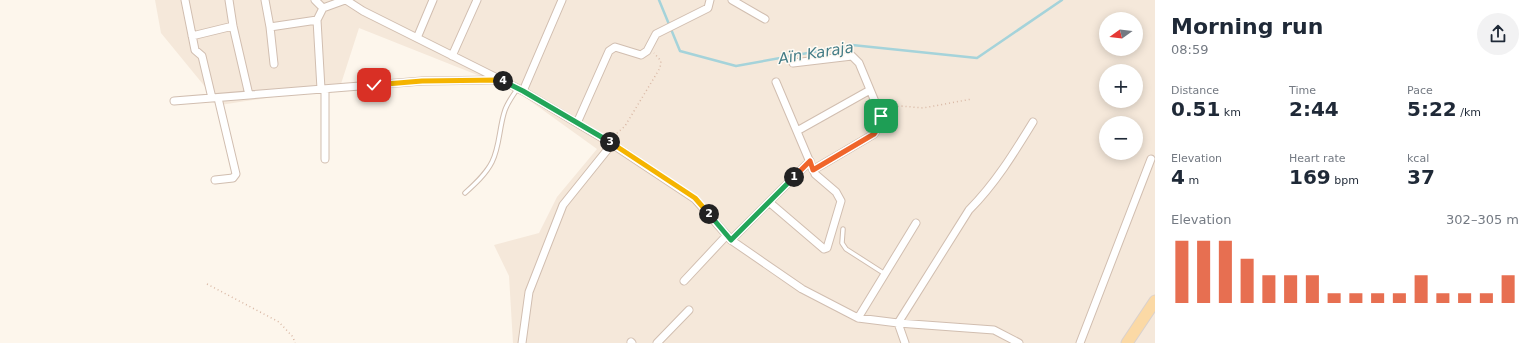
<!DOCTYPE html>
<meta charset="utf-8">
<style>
:root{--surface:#fff;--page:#f2f2f3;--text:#1f2937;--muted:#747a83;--accent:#e76f51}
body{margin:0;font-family:"DejaVu Sans",sans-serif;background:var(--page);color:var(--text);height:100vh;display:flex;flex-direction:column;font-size:15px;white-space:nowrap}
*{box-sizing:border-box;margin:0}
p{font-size:13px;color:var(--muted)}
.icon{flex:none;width:22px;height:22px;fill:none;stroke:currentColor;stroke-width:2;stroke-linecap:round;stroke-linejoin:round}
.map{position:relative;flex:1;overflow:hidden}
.side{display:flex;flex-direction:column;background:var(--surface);width:380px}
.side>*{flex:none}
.needle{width:26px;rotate:255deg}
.buttons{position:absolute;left:1099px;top:12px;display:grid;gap:8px}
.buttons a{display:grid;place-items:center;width:44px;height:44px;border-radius:50%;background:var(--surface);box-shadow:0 2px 10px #0003;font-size:20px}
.pin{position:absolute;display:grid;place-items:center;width:34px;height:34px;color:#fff;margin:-17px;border-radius:8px;box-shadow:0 2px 6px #0006}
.km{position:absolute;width:20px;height:20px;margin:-10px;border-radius:50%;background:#222;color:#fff;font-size:11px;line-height:20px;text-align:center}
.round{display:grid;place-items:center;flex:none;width:42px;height:42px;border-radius:21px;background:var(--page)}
.headline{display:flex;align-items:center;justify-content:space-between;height:68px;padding:0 16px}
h1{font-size:22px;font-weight:700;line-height:30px}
.stats{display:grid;grid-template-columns:repeat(3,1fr);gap:6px;height:68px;padding:4px 16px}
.stats div{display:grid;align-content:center}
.stats b{font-size:20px;font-weight:700}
.stats small{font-size:11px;font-weight:400}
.stats p{font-size:11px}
.chart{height:112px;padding:8px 16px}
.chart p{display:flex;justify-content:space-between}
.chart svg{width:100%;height:72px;margin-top:4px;stroke:var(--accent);stroke-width:6}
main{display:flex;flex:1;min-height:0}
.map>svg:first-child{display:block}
</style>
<main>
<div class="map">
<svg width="1155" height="343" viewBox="0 0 1155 343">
<rect width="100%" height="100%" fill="#fdf6ec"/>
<path fill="#f5e8da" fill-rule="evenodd" d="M155,0H1155V343H513L509,276L494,245L539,233L557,197L597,149L515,90L359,28L340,87L220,105L161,33ZM1106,19H1136V49H1106ZM1106,71H1136V101H1106ZM1106,123H1136V153H1106Z"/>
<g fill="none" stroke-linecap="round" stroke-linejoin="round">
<path stroke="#a5d3da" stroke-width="2.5" d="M659,0L680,51L736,66L852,45L977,58L1062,0"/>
<defs>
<path id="lane" d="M465,193C475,184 486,174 492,162C500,146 499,127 505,110C508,102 513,95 518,88
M843,229L842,243L846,249L885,274"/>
<path id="street" d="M185,0L195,50L202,56L212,98
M229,0L233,26L249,95
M265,0L270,27L274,64
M315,0L323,8
M346,0L363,11L523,91L612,144L695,199L731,240L802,289L858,318L898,323L994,330L1019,343
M732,0L765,19
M317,20L321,89
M270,27L317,20L323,8L345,0
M192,36L233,26
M417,38L433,0
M452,56L477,0
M793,63L852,56L859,63L881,116V124L874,134L813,170
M523,91L562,0
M174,101L422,81L499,80
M577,123L609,51L615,47L641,55L647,51L656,34L708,8L710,0
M797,131L870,90
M325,159V89
M215,180L233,178L236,174L218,98
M769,202L824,249L827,248L841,201L836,192L815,174L776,82
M731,240L810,161
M684,281L727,235
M858,318L916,223
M631,342L632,343
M522,343L529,292L563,205L612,144
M657,343L689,310
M905,343L898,323L969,210C995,184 1014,153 1033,122
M1080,343L1151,159"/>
<path id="primary" d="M1127,343L1155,301"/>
</defs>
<use href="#lane" stroke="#d1beb0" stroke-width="5.5"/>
<use href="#street" stroke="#d1beb0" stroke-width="9"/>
<use href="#primary" stroke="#dad1cd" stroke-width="13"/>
<path stroke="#d9b8a5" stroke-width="1.5" stroke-dasharray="1 3" stroke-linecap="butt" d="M887,111L892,107L901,106L923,108L972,99
M614,136L625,126L660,68L661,61L654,53
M207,284L279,322L293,337L295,343"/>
<use href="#lane" stroke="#fff" stroke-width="3.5"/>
<use href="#street" stroke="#fff" stroke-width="7"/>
<use href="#primary" stroke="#fbd9a5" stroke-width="11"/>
</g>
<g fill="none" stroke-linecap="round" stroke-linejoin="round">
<defs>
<path id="split-1" d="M794,177L810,161L813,170L874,134L881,124V116"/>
<path id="split-2" d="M709,214L731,240L794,177"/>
<path id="split-3" d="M610,142L695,198L709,214"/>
<path id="split-4" d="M503,81L523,91L610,142"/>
<path id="split-5" d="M374,85L422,81L500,80L503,81"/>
</defs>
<use href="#split-1" stroke="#fff" stroke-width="8"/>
<use href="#split-2" stroke="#fff" stroke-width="8"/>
<use href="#split-3" stroke="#fff" stroke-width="8"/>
<use href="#split-4" stroke="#fff" stroke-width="8"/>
<use href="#split-5" stroke="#fff" stroke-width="8"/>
<use href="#split-1" stroke="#f0652b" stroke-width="5"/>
<use href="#split-2" stroke="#22a559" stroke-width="5"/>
<use href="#split-3" stroke="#f5b400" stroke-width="5"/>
<use href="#split-4" stroke="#22a559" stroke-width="5"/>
<use href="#split-5" stroke="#f5b400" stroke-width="5"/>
</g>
<g text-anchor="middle" stroke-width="3" stroke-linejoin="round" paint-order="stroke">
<g font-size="15" font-style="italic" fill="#437c86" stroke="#fffaf3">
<text transform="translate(816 53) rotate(-9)" y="5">Aïn Karaja</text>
</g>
</g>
</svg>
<div class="buttons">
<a><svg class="needle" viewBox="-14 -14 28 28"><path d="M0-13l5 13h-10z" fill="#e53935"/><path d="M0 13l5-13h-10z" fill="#747a83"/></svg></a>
<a>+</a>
<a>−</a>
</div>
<div class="pin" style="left:881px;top:116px;background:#1e9e55"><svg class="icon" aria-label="arrive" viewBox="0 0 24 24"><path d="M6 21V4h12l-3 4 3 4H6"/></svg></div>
<div class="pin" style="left:374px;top:85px;background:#d93025"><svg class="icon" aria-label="check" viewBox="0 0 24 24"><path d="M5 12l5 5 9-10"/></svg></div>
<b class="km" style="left:794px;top:177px">1</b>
<b class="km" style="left:709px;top:214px">2</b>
<b class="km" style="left:610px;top:142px">3</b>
<b class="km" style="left:503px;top:81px">4</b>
</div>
<section class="side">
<div class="headline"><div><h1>Morning run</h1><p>08:59</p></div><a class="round"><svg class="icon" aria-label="share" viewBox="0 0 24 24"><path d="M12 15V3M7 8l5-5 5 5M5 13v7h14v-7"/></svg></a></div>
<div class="stats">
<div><p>Distance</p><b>0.51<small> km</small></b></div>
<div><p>Time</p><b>2:44</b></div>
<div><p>Pace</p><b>5:22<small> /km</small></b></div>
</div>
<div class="stats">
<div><p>Elevation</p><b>4<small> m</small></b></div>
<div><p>Heart rate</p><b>169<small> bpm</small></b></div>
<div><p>kcal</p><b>37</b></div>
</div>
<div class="chart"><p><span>Elevation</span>302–305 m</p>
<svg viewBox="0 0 160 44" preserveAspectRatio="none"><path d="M5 44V6M15 44V6M25 44V6M35 44V17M45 44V27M55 44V27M65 44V27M75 44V38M85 44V38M95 44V38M105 44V38M115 44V27M125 44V38M135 44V38M145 44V38M155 44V27"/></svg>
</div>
</section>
</main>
